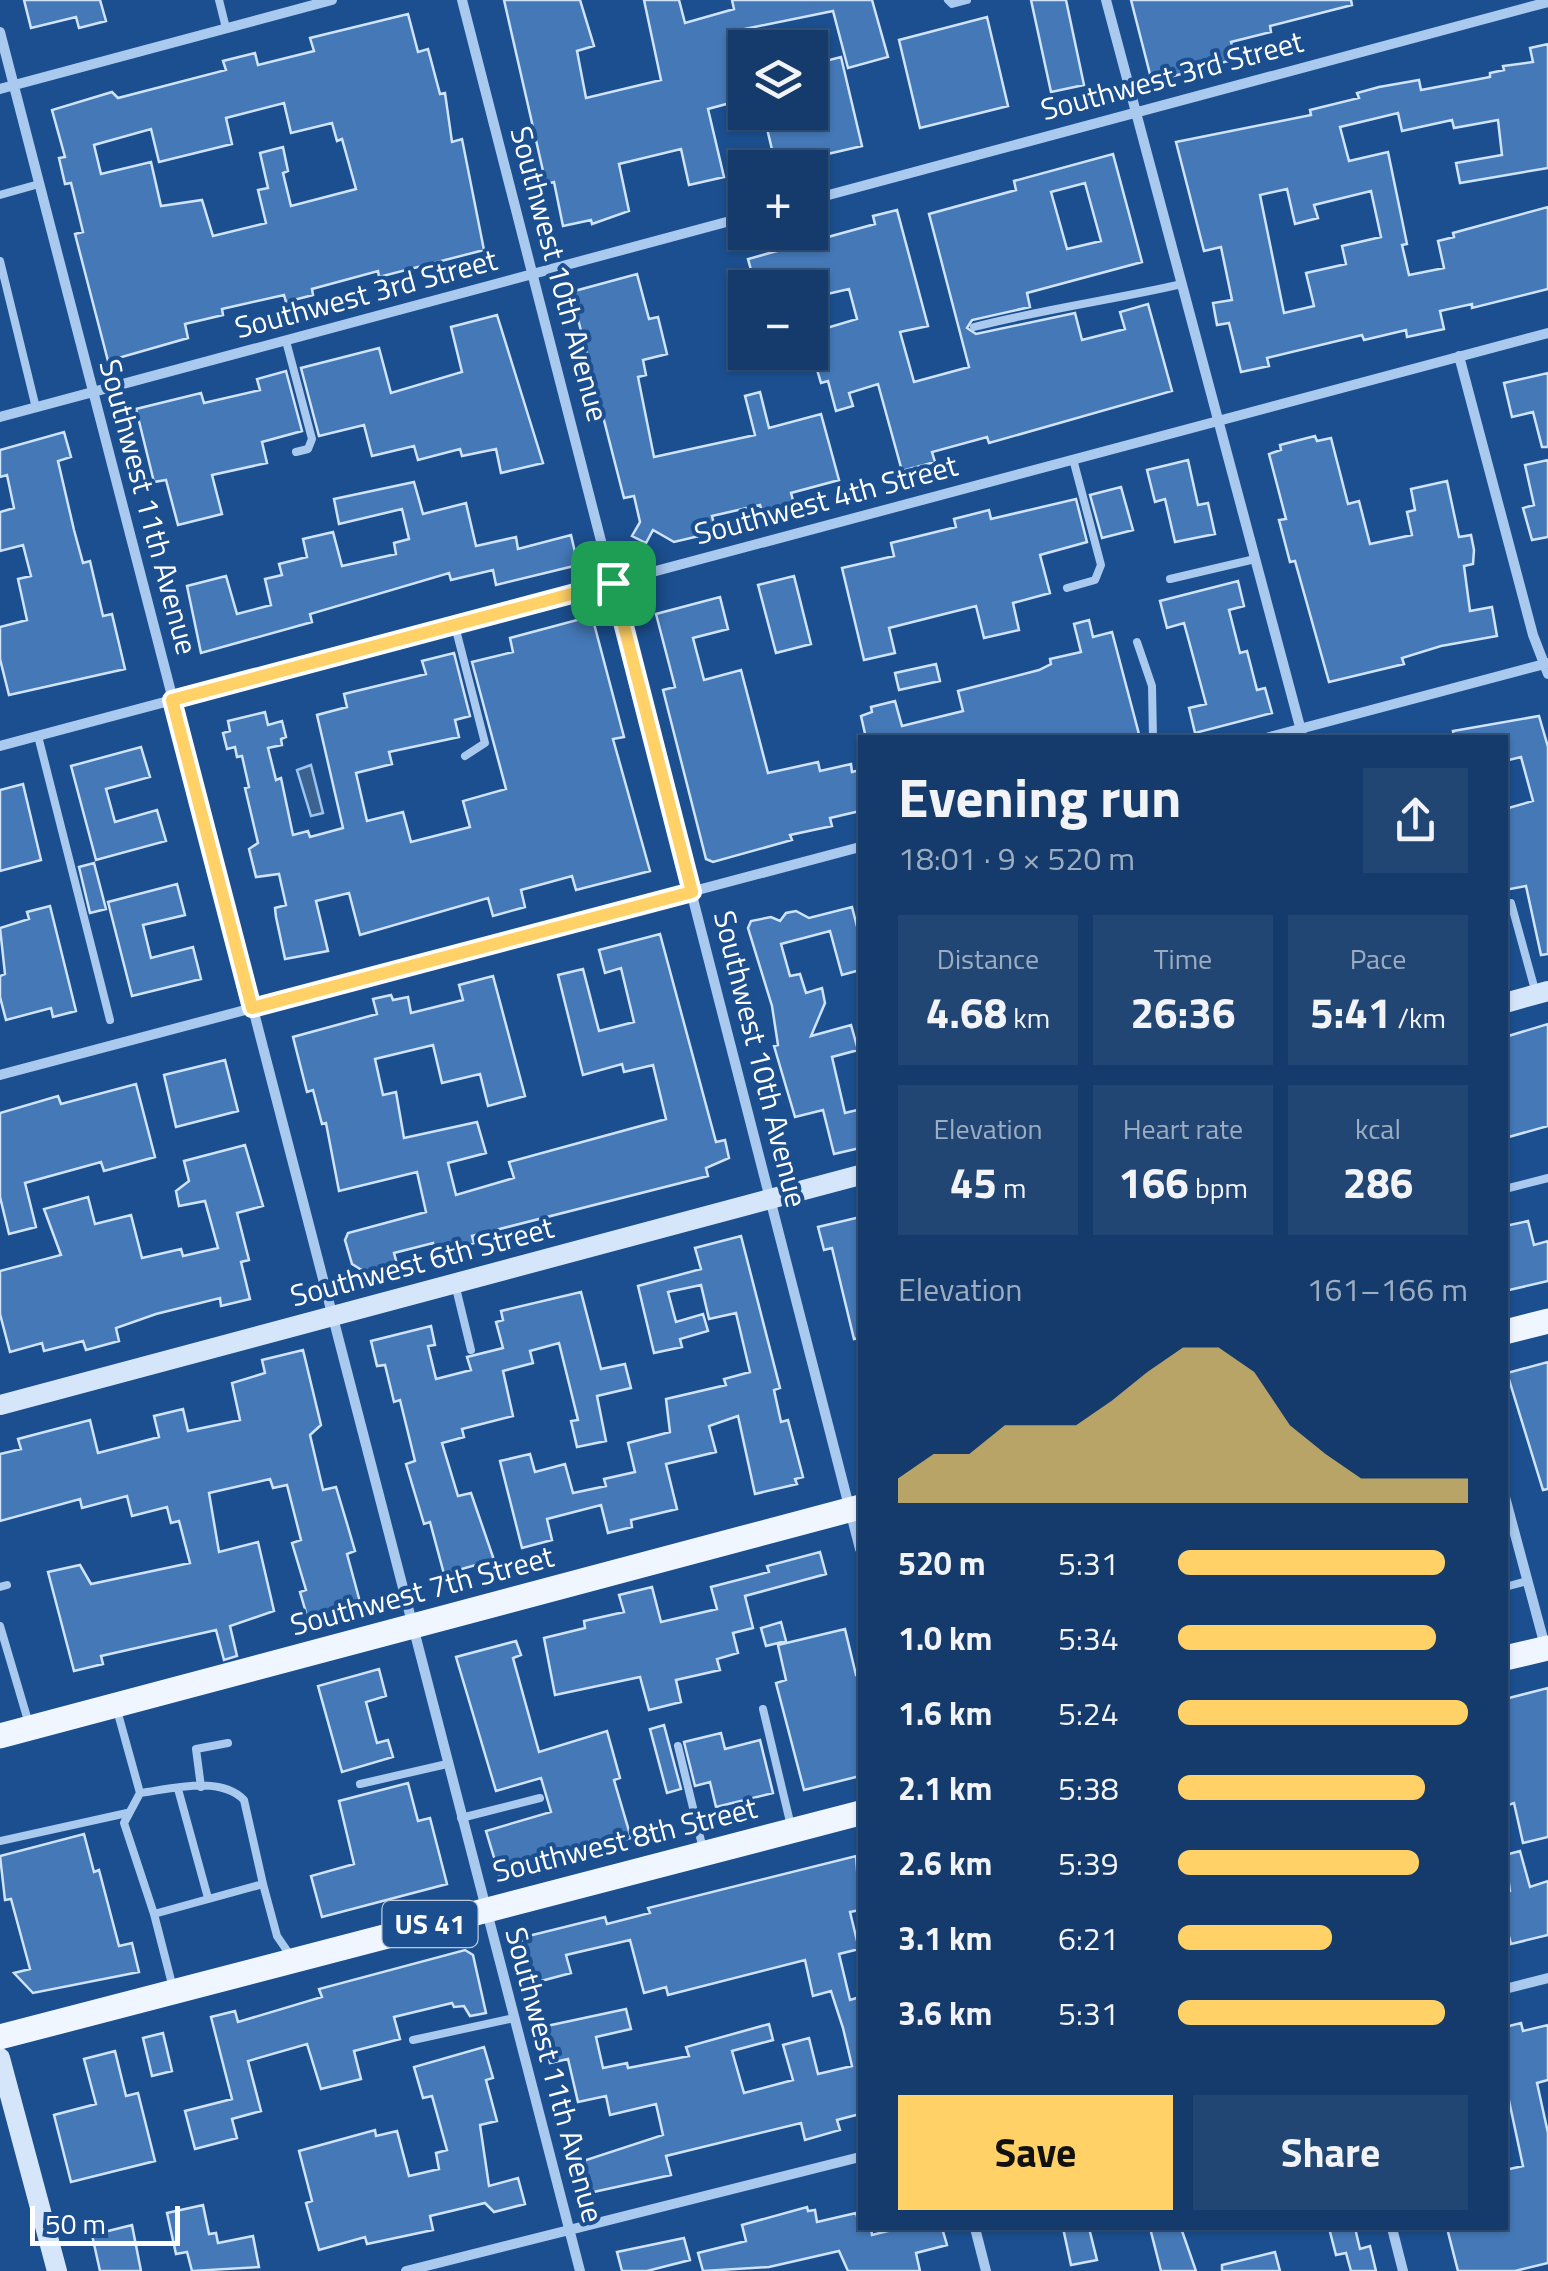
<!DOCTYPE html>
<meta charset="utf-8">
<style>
:root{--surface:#143b6b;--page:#214673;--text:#f1f3f6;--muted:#9dadc1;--line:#33557e;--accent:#ffd166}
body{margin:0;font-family:"Titillium Web",sans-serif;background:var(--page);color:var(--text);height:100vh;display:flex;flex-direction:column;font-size:38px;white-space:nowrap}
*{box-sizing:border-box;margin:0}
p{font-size:32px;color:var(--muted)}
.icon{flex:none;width:55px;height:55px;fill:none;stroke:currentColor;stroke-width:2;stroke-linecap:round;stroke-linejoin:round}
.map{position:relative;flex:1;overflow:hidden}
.side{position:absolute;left:858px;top:735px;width:650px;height:1495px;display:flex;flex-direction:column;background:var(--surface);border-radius:0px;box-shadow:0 2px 8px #0004,0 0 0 2px var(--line)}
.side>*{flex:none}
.fabs{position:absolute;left:728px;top:30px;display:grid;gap:20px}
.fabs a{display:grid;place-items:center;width:100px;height:100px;border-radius:0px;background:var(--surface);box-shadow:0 2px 8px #0004,0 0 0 2px var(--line);font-size:50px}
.scale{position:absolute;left:30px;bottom:25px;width:150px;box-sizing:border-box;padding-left:10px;border:5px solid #fff;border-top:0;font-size:28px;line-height:35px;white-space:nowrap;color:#fff;-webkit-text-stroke:8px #1b4f8f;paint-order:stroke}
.pin{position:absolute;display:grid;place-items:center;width:85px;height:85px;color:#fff;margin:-42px;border-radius:20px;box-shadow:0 5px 15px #0006}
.round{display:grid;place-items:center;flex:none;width:105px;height:105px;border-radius:0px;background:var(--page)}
.head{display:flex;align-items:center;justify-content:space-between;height:170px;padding:0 40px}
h1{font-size:55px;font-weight:700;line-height:75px}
.stats{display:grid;grid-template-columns:repeat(3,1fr);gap:15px;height:170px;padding:10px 40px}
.stats div{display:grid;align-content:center;border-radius:0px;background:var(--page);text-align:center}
.stats b{font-size:42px;font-weight:700}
.stats small{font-size:28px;font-weight:400}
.stats p{font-size:28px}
.chart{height:280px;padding:20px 40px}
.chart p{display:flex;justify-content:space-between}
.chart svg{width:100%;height:180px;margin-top:10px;fill:var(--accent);opacity:.7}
.cta{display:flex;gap:20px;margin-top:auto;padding:20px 40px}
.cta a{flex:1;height:115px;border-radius:0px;background:var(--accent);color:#111;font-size:40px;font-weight:700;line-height:115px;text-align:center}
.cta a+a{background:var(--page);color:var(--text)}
ul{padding:0 40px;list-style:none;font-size:32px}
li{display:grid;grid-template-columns:160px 120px 1fr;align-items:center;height:75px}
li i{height:25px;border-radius:12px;background:var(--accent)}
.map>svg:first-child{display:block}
</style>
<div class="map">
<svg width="1548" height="2271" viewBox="0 0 1548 2271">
<rect width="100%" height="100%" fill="#1b4f8f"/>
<path fill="#3c6290" stroke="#9cc4f0" stroke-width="2.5" d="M311,765L323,813L311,816L297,770Z"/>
<path fill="#4478b7" stroke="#cfe3fa" stroke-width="2.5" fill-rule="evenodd" d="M24,0H100L106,21L79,28L76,17L31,28Z
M504,0H580L594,46L577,51L586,98L661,80L644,0H679L685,23L734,9L732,0H872L888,57L848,68L833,11L735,31L745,99L708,109L724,177L689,185L681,149L619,164L629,211L592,224L591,220L563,226L554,182L546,184Z
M1031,0H1066L1084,85L1051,92Z
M1131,0H1351L1352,5L1270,26L1271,32L1231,42L1236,59L1152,82Z
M408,14L418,52L428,49L440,94L445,93L452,142L462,139L484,250L379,277L378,271L312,289L313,295L286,302L284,295L222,309L223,315L185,324L188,338L108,361L75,234L83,232L71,183L65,184L59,158L65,157L52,110L112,92L118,98L226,70L223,61L255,53L258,65L314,51L310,38ZM284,103L291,133L332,123L337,141L342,139L356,189L291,206L283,173L288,171L283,147L260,153L268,188L258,190L266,223L213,236L202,200L161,206L151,162L101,174L94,145L151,129L159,162L232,144L226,118Z
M987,17L1008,106L920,128L899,40Z
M1548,44V168L1460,183L1456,163L1502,155L1498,120L1454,128L1452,120L1402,131L1398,113L1340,127L1349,161L1388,152L1407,244L1402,245L1409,275L1444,268L1438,241L1454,237L1453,233L1548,207V289L1472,308V304L1440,311L1444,329L1407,337L1406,330L1364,340L1362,335L1267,358L1269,366L1241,372L1229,323L1217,325L1213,303L1232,300L1221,247L1204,251L1176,142L1311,115L1310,110L1359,98L1357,93L1379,87L1419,80L1421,90L1490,77V73L1504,70L1503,66L1533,62L1530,48ZM1287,189L1295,224L1318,218L1314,205L1371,191L1381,237L1342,246L1346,264L1306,273L1314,306L1284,313L1260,195Z
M841,57L862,146L776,166L763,112H821L810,65Z
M1113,154L1142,262L1027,293L1030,307L972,320L967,328L976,334L1075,313L1082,340L1125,329L1120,312L1148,304L1172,391L989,443L987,437L932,452L935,462L902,471L878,384L849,393L853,406L836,411L828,381L821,383L815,363L810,364V333L857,319L849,289L810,298V288H756L748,259L875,224L873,216L897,210L928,326L900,332L914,382L969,367L929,214L1016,190L1014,181ZM1085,183L1101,241L1067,249L1051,192Z
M637,274L649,319L658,317L667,354L643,360L646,375L638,377L654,457L755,435L745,396L760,392L769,428L821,414L839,480L791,493L794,504L762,512L760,505L712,516L716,532L674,542L653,530L646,543L632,536L640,522L634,496L624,498L571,292Z
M497,315L543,463L501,473L496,449L462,456L460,449L418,460L414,446L372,456L364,425L319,436L301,368L379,348L391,393L462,372L451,327Z
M286,371L302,431L262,442L267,463L212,475L222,514L178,525L166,480L154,482L136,409L201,393L204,403L260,390L257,379Z
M1548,373V447H1542L1533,412L1512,417L1504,383Z
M64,432L71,457L58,461L74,530L83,563L90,561L103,616L112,614L125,669L9,695L0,659V627L27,620L18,579L31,576L23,545L0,551V512L14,508L7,475L0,477V450Z
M1315,436L1317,441L1331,438L1348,504L1359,501L1370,544L1412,535L1407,512L1415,510L1411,489L1447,481L1459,537L1471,535L1474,550L1473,564L1464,566L1470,611L1492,607L1497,636L1441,646L1402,658L1404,664L1329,682L1295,561L1290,562L1279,520L1286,519L1269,454L1281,450L1280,445Z
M1188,460L1198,505L1208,503L1215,534L1175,542L1165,499L1155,502L1147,470Z
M1548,460V537L1532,540L1523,508L1534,505L1525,465Z
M414,482L423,514L466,503L476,546L516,537L518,549L571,535L578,565L496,585L493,570L451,580L449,573L310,614L312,622L201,653L187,586L226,576L237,614L271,605L265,579L282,575L279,564L307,557L303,539L333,532L342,566L396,554L394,543L409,539L402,509L339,524L334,499Z
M1121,487L1133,530L1102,538L1090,495Z
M1076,499L1087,542L1040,555L1050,593L1013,603L1019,630L984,638L976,606L889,628L895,653L864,660L842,568L894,556L891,543L956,527L954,519L989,510L991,519Z
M794,576L811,644L776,653L758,585Z
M1238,581L1244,606L1229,610L1240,653L1247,651L1257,690L1265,688L1272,713L1195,733L1189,708L1206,704L1184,623L1167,628L1160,601Z
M720,597L728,629L693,638L704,680L741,670L768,773L818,762L820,771L851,764L852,772L860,770V811L830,818L832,826L790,835L792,840L713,862L706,859L663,690L675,687L656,614Z
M592,616L624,737L613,739L650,871L576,890L572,876L521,890L525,907L493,916L488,898L360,935L349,893L316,901L328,951L285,959L276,917L275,908L286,905L279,874L256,877L249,849L258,843L245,788L249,787L242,756L237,757L235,747L227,749L223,733L230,731L228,721L265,712L268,725L282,721L286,737L281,739L282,745L268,748L276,780L281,778L293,835L308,831L310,837L343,828L317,715L347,707L344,694L426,674L422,661L454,653L470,716L455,720L459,737L389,752L392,764L356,773L367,821L403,812L411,842L470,827L463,801L506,789L472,662L513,652L510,638Z
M1089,620L1093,637L1112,632L1140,738H866L861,716L872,712L871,707L895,701L902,726L963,711L958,691L1039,670L1051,664L1050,659L1081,652L1074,624Z
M936,664L940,681L899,690L895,673Z
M1539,716L1548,747V954L1541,955L1526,886L1505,890V809L1533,801L1521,757L1505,761V738H1454L1453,731Z
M141,747L150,777L106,789L115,822L157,810L166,841L96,860L71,766Z
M23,784L41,860L0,871V790Z
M94,863L106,909L90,913L79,867Z
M177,884L185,915L143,925L151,958L193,947L201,979L132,996L108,902Z
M50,906L76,1011L53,1017L51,1008L6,1020L0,997V976L5,974L0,928L29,919L27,912Z
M852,907L860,938V970L842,975L830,931L781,944L790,976L800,974L806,993L822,988L825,1003L811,1036L851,1025L858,1050L832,1057L845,1113L857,1110L860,1148L834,1154L823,1110L795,1117L774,1046L778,1045L772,1006L748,928L751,921L771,917L780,921L786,913L796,911L809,918Z
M660,934L716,1142L725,1140L729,1158L706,1168L708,1176L472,1236L474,1243L435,1253L433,1243L394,1253L397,1264L365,1272L352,1264L345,1240L348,1233L426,1212L417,1172L339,1191L326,1123L322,1124L313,1090L307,1092L293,1037L377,1014L373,999L391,995L393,1000L408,997L411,1013L463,1000L459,985L493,976L525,1096L488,1106L480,1074L442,1083L433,1045L375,1059L383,1095L396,1092L404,1138L477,1122L486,1153L448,1163L456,1195L514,1178L509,1162L666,1119L653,1065L624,1072L622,1064L583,1075L558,975L583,969L599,1031L634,1022L621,968L605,973L599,950Z
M1548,1024V1126L1505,1138V1037Z
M225,1060L238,1111L176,1127L164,1075Z
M136,1084L155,1157L104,1171L101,1162L25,1183L36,1227L9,1234L0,1197V1113L58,1096L61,1104Z
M245,1145L263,1206L237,1213L249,1260L241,1262L250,1299L221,1306L220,1298L156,1314L116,1328L119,1341L86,1350L83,1341L44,1351L42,1343L10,1352L0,1314V1271L61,1255L44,1209L88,1197L95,1224L131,1215L142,1258L181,1249L183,1256L218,1248L205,1201L179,1206L176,1191L189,1181L184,1161Z
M860,1217V1338L854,1339L832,1248L824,1250L818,1227Z
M1528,1221L1534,1245L1548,1241V1281L1505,1291V1226Z
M741,1236L780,1388L774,1390L781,1422L788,1420L803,1477L795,1479L797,1484L755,1494L738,1416L709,1426L716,1452L666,1464L677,1509L631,1520L632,1527L608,1533L601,1505L547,1519L552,1540L522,1548L500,1461L530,1454L535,1472L565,1464L573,1493L606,1486L604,1479L635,1472L628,1443L670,1432L666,1399L726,1385L724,1379L750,1372L736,1313L709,1319L701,1285L668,1292L676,1322L703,1314L708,1331L680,1339L682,1347L654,1353L638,1286L701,1269L695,1248Z
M581,1292L601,1369L625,1364L631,1388L597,1396L606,1441L577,1447L571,1421L578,1420L559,1343L530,1351L533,1363L503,1371L513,1416L462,1429L464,1437L442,1443L458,1496L471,1493L494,1560L444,1574L430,1522L424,1524L406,1464L415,1461L400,1400L394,1402L385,1365L377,1366L371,1341L431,1326L435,1345L428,1346L436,1379L471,1370L467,1357L503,1348L496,1322L503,1320L501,1311Z
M303,1350L321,1425L310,1435L323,1490L336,1487L348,1527L355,1551L347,1554L360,1602L307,1616L300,1592L306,1590L292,1543L301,1540L287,1485L273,1488L270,1479L209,1493L219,1552L258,1542L274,1611L230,1626L237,1656L224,1660L216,1630L101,1656L103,1664L74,1671L48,1572L80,1565L91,1584L190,1563L179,1521L171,1523L167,1507L132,1516L127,1496L82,1508L80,1499L0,1521V1454L21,1449L18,1439L90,1420L98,1453L159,1437L154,1416L183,1409L188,1431L240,1420L232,1383L265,1373L262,1360Z
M1548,1362V1489L1543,1490L1507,1373Z
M820,1552L826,1574L745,1596L753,1628L733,1633L738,1653L717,1659L720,1670L676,1680L681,1702L649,1710L640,1677L555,1695L544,1638L585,1628L584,1621L624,1612L619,1595L652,1587L661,1622L717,1609L711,1587L769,1572L767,1566Z
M781,1622L786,1641L766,1646L761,1628Z
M845,1629L856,1675H860V1776L804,1790L776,1683L786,1680L778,1645Z
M516,1641L521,1655L513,1658L539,1752L607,1731L620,1778L614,1780L631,1838L500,1877L486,1831L551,1812L541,1778L496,1791L456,1657Z
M379,1669L386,1696L366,1702L377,1743L388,1740L393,1757L342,1772L318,1686Z
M1548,1688V1837L1523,1843L1514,1803L1505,1806V1699Z
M664,1725L681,1789L667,1793L650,1729Z
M721,1733L725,1749L760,1740L773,1793L716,1807L710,1782L695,1786L684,1742Z
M408,1783L418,1821L430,1818L447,1884L322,1917L311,1876L354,1864L339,1801Z
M84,1834L94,1872L99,1870L119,1946L132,1943L139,1972L33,1993L14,1973L30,1969L11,1899L5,1900L0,1856Z
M1520,1851L1530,1887L1548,1881V1935L1511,1944L1505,1921V1893L1510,1891L1505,1855Z
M856,1856L860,1910L850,1912L859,1949L839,1954L850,2000L860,1997V2114L837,2120L840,2130L805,2140L801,2123L666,2156L671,2175L589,2193L580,2162L663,2135L656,2104L610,2115L606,2096L578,2102L568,2059L550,2063L542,2027L626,2009L631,2029L596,2037L603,2068L627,2063L628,2068L689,2056L686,2047L769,2024L773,2040L732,2051L744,2093L793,2080L783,2045L809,2038L818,2074L852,2066L843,2028L831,1991L813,1996L805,1960L668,1995L666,1987L644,1993L630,1940L566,1955L571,1973L526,1985L517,1950L524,1937L605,1917L607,1924L650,1913L648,1908Z
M465,1950L473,1955L486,2013L470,2016L464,2006L454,2007L452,2003L394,2017L400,2039L354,2051L361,2079L321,2089L307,2044L248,2061L261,2111L232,2119L237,2138L195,2149L185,2111L232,2099L211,2017L235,2011L238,2022L322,1997L319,1989Z
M1521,2023L1523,2031L1548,2025V2080L1537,2083L1548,2133V2263L1515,2271H1458L1447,2228H1505V2170L1523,2166L1505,2082V2027Z
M163,2033L172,2071L152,2076L143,2038Z
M484,2047L493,2078L486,2080L497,2121L480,2125L489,2186L518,2178L525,2204L494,2212L485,2203L430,2216L433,2230L367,2244L365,2237L319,2250L306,2203L312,2201L299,2151L375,2130L376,2136L397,2131L409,2176L439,2169L436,2153L447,2150L432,2096L423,2098L414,2067Z
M115,2051L126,2096L138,2093L155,2161L71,2182L54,2115L96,2104L84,2059Z
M203,2205L209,2234L216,2233L218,2243L253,2236L259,2267L192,2271L187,2252L176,2254L167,2213Z
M807,2207L808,2211L815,2210L817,2222L856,2213L861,2230L871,2228L872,2235L900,2228H942L947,2245L916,2253L920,2271H848L839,2251L769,2267L703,2271L698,2253L746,2241L742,2225Z
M132,2225L141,2271H100L92,2235Z
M1063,2228H1089L1097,2260L1071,2265Z
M1150,2228H1181L1196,2271H1161Z
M1329,2228H1355L1360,2249L1370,2246L1376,2271H1351L1346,2253L1336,2255Z
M684,2238L690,2260L647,2271H622L617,2252Z
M1275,2252L1280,2271H1222V2265Z"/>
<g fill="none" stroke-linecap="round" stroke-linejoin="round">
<path stroke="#a9c9ee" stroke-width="8" d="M219,0L226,28
M948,0L952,4L967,0
M0,195L39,184
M0,261L36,408
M974,327C1044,309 1112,300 1182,284
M286,341L312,439L308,449L296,452
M1170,579L1255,559
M1067,588L1095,580L1101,565L1073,459
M455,626L485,743L465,756
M1137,642L1152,686L1153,738
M38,736L110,1020
M1511,903L1535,990
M1505,1189L1548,1178
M455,1284L471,1350
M0,1587L7,1585
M1505,1587L1527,1581
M0,1626L29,1724
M763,1709L791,1826
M117,1710L140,1793L124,1823L154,1914L263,1884L244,1800C220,1775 171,1789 140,1793
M678,1746L703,1849
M360,1784L447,1764
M201,1787L196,1749L228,1743
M178,1789L208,1898
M461,1818L540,1798
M0,1841L127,1813
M263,1884L277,1936L292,1958
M154,1914L173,1988
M413,2040L514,2018"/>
<path stroke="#a9c9ee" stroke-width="10" d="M462,0L860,1549
M1106,0L1303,738
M0,32L580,2271
M0,89L332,0
M810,200L1548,2
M1459,356L1533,635L1548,674
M0,417L745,217
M1266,738L1548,663
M0,746L1548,333
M0,1075L860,847
M1505,1497L1545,1646
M1505,1989L1548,1978
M975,2228L986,2271
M1392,2228L1403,2271
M406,2271L860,2157"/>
<path stroke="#d6e6fa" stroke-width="20" d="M1505,1003L1548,991
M0,1405L860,1175
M0,2058L57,2271"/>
<path stroke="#f0f6ff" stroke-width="25" d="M1505,1332L1548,1321
M1505,1658L1548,1648
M0,1736L860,1507
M0,2037L860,1813"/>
</g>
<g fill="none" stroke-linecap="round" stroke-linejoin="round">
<defs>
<path id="route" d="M613,583L692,892L252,1008L172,700Z"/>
</defs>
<use href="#route" stroke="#fff" stroke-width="20"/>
<use href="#route" stroke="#ffd166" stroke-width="12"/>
</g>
<g text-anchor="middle" stroke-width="8" stroke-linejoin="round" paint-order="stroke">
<rect fill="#1b4f8f" stroke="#bbcadd" stroke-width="2.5" x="382.5" y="1901" width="95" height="46" rx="8"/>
<g font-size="28" font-weight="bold" fill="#fff">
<text x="430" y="1934">US 41</text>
</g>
<g font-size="30" fill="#fff" stroke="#1b4f8f">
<text transform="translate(1172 76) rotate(-15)" y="10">Southwest 3rd Street</text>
<text transform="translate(559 274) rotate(75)" y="10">Southwest 10th Avenue</text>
<text transform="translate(366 294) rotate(-15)" y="10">Southwest 3rd Street</text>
<text transform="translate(826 500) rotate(-15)" y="10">Southwest 4th Street</text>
<text transform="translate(148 507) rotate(75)" y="10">Southwest 11th Avenue</text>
<text transform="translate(760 1059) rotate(76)" y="10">Southwest 10th Avenue</text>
<text transform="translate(422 1262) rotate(-15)" y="10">Southwest 6th Street</text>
<text transform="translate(422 1591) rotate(-15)" y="10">Southwest 7th Street</text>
<text transform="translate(625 1840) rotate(-14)" y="10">Southwest 8th Street</text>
<text transform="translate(554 2075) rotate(75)" y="10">Southwest 11th Avenue</text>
</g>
</g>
</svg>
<div class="fabs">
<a><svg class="icon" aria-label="layers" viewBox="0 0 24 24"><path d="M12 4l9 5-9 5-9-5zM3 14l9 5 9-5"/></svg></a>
<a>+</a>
<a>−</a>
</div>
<div class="scale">50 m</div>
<div class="pin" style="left:613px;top:583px;background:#1e9e55"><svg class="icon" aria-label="arrive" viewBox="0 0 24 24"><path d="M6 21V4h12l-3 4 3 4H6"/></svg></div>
<section class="side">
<div class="head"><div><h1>Evening run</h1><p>18:01 · 9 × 520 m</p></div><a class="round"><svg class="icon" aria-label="share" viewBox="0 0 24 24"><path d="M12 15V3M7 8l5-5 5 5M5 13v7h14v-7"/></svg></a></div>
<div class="stats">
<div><p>Distance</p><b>4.68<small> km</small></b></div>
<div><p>Time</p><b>26:36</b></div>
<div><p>Pace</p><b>5:41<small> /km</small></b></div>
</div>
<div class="stats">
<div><p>Elevation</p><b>45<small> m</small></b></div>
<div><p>Heart rate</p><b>166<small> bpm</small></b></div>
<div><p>kcal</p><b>286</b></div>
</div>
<div class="chart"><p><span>Elevation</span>161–166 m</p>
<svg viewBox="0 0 160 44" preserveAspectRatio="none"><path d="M0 44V38L10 32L20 32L30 25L40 25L50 25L60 19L70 12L80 6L90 6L100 12L110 25L120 32L130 38L140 38L150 38L160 38V44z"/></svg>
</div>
<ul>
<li><b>520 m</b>5:31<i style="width:92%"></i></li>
<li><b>1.0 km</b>5:34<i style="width:89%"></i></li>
<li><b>1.6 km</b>5:24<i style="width:100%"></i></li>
<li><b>2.1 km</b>5:38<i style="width:85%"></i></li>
<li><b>2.6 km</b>5:39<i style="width:83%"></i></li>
<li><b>3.1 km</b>6:21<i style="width:53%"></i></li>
<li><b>3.6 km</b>5:31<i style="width:92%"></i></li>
</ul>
<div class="cta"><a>Save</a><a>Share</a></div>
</section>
</div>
